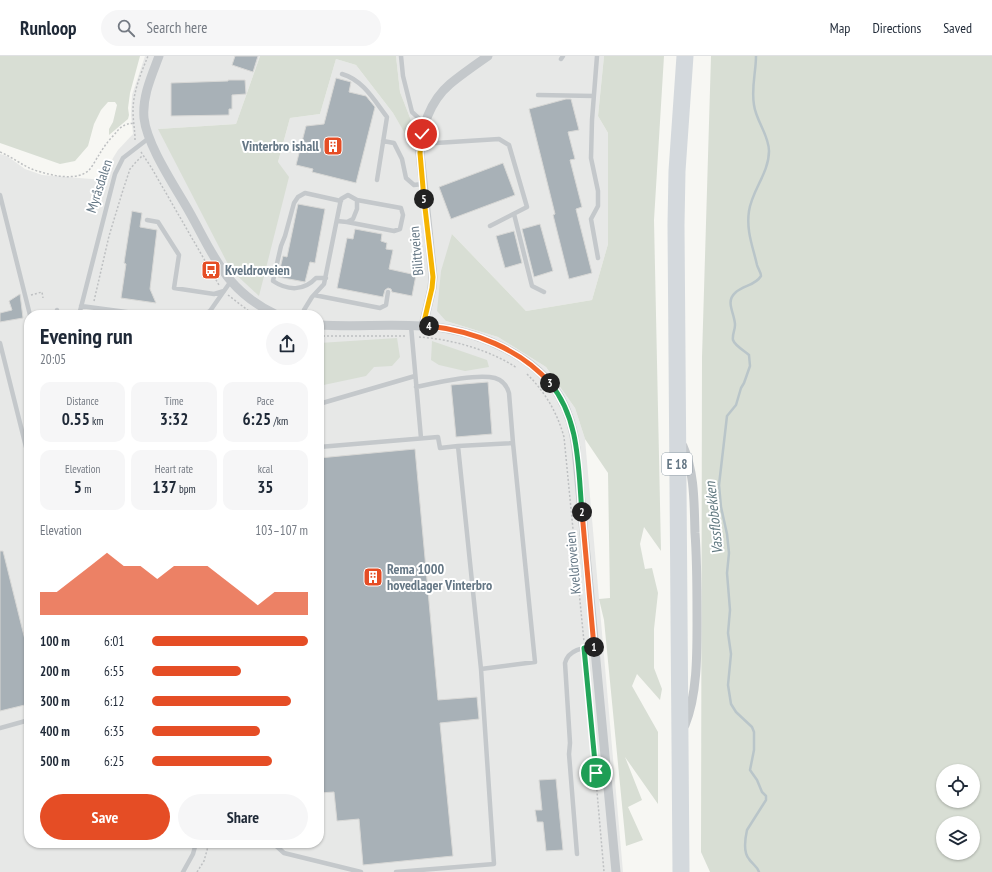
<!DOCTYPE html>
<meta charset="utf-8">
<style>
:root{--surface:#fff;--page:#f6f6f7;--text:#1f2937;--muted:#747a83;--line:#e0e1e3;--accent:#e54d25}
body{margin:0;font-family:"PT Sans Narrow",sans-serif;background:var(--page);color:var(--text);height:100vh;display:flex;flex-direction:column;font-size:15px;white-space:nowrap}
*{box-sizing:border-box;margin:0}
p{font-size:13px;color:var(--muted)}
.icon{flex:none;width:22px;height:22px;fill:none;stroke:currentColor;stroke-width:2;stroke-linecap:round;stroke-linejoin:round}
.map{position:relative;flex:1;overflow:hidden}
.panel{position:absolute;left:24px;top:254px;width:300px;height:538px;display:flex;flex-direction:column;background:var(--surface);border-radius:16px;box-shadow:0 1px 3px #0004}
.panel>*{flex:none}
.tools{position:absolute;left:936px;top:708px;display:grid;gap:8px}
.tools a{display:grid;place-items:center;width:44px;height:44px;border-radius:50%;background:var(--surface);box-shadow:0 1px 3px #0004;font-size:20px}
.pin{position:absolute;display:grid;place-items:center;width:34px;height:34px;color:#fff;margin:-17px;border:2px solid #fff;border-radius:50%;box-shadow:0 1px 4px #0007}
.km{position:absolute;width:20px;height:20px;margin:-10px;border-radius:50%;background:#222;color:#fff;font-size:11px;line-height:20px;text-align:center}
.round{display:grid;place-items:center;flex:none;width:42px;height:42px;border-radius:21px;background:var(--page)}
.overview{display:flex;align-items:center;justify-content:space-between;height:68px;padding:0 16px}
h1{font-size:22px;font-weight:700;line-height:30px}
.stats{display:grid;grid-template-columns:repeat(3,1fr);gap:6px;height:68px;padding:4px 16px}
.stats div{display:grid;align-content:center;border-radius:10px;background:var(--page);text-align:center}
.stats b{font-size:17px;font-weight:700}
.stats small{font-size:11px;font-weight:400}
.stats p{font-size:11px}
.chart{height:112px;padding:8px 16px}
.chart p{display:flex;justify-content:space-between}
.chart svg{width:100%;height:72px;margin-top:4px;fill:var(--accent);opacity:.7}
.action{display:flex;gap:8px;margin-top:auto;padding:8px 16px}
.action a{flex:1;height:46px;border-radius:24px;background:var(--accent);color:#fff;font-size:16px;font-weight:700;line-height:46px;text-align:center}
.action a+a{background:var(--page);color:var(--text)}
ul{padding:0 16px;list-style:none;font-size:13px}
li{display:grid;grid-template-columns:64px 48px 1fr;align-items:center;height:30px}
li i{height:10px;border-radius:5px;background:var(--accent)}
header{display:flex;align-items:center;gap:24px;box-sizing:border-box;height:56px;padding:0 20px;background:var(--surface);border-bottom:1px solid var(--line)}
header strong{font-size:19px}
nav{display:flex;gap:22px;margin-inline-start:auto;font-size:14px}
.search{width:280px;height:36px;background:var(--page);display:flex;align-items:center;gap:10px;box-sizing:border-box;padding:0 14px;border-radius:22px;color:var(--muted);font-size:15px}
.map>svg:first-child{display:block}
</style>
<header>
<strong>Runloop</strong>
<div class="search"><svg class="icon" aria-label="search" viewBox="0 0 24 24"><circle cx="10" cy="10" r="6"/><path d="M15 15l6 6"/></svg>Search here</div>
<nav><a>Map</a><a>Directions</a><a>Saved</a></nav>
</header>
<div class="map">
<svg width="992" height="816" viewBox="0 0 992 816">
<rect width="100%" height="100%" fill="#f7f7f3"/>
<path fill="#e7e8e7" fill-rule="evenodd" d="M145,0H260L236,68L158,73L278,106L290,62L320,58L336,3L356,9L393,57L407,80L414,72L400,36L396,0H604L598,60L608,77V188L592,244L526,255L452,178L446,265L498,281L546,311L575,352L585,383L623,816H0V98L7,100L25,113L42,119L104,124L113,102L118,94L133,78L131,59L132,39ZM29,259H319V787H29Z"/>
<path fill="#d8ded4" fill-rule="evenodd" d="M0,0H140L130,37L128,52L129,59L128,63L109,79V73L113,66L117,49L115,46H108L101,54L94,68L88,90L75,105L60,108L0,87Z
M260,0H396L400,36L414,72L407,81L393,57L356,9L336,3L320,58L290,62L278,106L289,121L259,240L231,214L158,73L236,68Z
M604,0H664L654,164L661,495L644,471L640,488L645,513L652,512L658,537L654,573V612L662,633L660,644L637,618L632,630L658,676V748L625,701L642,744L628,751L643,784L626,790L604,564L599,543L610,542L608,417L585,383L575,352L546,311L498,281L446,265L437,255L441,215L452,178L526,255L592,244L608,188V77L598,60Z
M711,0H992V816H710L701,796L702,301ZM943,715H973V745H943ZM943,767H973V797H943Z
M397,282L400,301L392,310L374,311L366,320L319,330V287Z
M432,285L487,304L489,311L465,315L439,309L431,304Z"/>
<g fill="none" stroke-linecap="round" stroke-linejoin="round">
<path stroke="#b9c5c9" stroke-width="2.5" d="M756,0C756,16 751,32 754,49C756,65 769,79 769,95C769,117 752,134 749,155C746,175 753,191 757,209C758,213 761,216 761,220C755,230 743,229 735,237C725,246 735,258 735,269C735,274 732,279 733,284C735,290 745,295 749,299L750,310L744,327L741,332L736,349L727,360L719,429L721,451L727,478L729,497L727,517L730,554L728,577L731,598L728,629L731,648L736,656L752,671L754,676V694L750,714L757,724L762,736L766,740V744L747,774C745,783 743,796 749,803C752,808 757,810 759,816"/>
</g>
<path fill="#a8b1b7" stroke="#d8d8d6" d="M235,0H258L253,16L232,9Z
M336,22L351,26L349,36L366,40L375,51L356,127L312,116L313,113L296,109L306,70L324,68Z
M228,24H245L246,38L232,39V53H229V59L171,60V27L228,25Z
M566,43H571L579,74L568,76L575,103L570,104L582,151L576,153L592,217L569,223L553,159L555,158L529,53Z
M503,107L515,139L451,163L439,131Z
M298,148L325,153L315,207L310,206L305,226L278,221L283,200L287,201Z
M132,155L142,157L140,171L157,174L150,233L156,247L121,242L126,208L124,207Z
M540,168L553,215L534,221L522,173Z
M355,173L382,178L381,185L387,187L386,193L393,194L389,213L416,219L412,240L392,236L391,233L388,232L385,234L383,241L337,232L347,182L353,183Z
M514,175L522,207L505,212L496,180Z
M20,238L23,262L0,266V257L12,254L9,245Z
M488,326L492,378L456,381L451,329Z
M415,393L438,644L477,641L479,663L440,667L453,800L363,809L359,763L337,765L334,736L319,737V402Z
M0,495H3L29,600V648L0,655Z
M556,723L563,794L546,795L543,766H537L535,754H542L539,724Z"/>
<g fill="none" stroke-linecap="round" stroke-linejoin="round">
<path stroke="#bec0c2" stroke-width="1.5" stroke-dasharray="2 2" stroke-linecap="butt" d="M135,84C135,74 133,65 133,55C133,36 141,17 148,0
M0,96C15,102 24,112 41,116C54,120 78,125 89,114C93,110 96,103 99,99C103,92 108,85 114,79C120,71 124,68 134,67
M141,96L151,111L219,229
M31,239L42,236L43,242
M228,239L254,259
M94,245L109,180L123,134L130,113L136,106L143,99
M319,280H405
M419,281C451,283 490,294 517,312
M527,318C545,336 557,356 564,381L584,586
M585,598L604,816
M197,816L204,805L209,787"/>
<path stroke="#c4c8cb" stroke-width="4.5" d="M401,0L403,20L412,56L425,68
M597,0L592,64L591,102L598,135V150L591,163L598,202
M561,3L563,0
M342,18C363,24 374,44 387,61L377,124
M538,39L594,40
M383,85L394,87L402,103L406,122L414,129L422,128
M420,88L499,83L509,89L527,151L490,170
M0,139L30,259
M514,158L532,230L544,236
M147,164L158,166L179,199L174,232L214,238L224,235
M347,166L394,175L400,173L403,159L401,152L357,144
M326,222H316C304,235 288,235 273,225L281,190L285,180L294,147L298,141L305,137L341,145
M314,239L380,252L386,249L388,236
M81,250L149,259
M56,259L57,254
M79,259L115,118L123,102L149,82
M203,259L210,255L231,225
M304,259V254L312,241L324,228L341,143L348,139L357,144V153L353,163L347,166L337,165
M411,270L421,382
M0,287L29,403
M416,331C435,327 477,317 495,322C502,324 507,330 509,337L513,387
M319,348L415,320
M458,390L513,387L535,606L481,613
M319,391L438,381L440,392L458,390L481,613L494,808L396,816
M0,672L29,664
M273,787L284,797L361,816
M577,798L569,698L570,687L565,607C569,593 583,592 595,591
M183,816L193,798L196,787"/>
<path stroke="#c4c8cb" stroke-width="9" d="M159,0C152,19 142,40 144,62C147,90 176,132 190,157C203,180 214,205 231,225C243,239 260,251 277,259
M319,269C353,271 388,268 422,270C471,272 534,297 560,341C569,357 574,374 576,393L616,816
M423,270L432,232L433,221L420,97C421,72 430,45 450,28C462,18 475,9 488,0
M683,390C695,417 694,448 695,477C697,504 697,531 697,559C697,594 698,637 685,669"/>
<path stroke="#d4d9dd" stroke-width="17" d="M681,816L676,169L677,115L685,0"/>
</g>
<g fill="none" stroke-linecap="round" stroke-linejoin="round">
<defs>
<path id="split-1" d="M594,591L584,592L596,717"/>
<path id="split-2" d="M582,456L594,591"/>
<path id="split-3" d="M550,327C580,363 578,412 582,456"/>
<path id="split-4" d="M429,270C474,275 520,293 550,327"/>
<path id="split-5" d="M424,143L433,221L432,232L423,270H429"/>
<path id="split-6" d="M422,78L420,97L424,143"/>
</defs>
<use href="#split-1" stroke="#fff" stroke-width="8"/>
<use href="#split-2" stroke="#fff" stroke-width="8"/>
<use href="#split-3" stroke="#fff" stroke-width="8"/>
<use href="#split-4" stroke="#fff" stroke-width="8"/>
<use href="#split-5" stroke="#fff" stroke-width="8"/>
<use href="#split-6" stroke="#fff" stroke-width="8"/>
<use href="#split-1" stroke="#22a559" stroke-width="5"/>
<use href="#split-2" stroke="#f0652b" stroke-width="5"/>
<use href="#split-3" stroke="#22a559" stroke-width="5"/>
<use href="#split-4" stroke="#f0652b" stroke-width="5"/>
<use href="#split-5" stroke="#f5b400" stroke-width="5"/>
<use href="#split-6" stroke="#f5b400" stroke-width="5"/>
</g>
<defs>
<symbol id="building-square" viewBox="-11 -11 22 22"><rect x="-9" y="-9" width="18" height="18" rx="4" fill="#e54d25" stroke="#fff"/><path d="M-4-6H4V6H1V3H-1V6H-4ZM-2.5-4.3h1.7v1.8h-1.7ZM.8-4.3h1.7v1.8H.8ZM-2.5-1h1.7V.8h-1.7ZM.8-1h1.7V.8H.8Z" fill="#fff"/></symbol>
<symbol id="bus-square" viewBox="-11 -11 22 22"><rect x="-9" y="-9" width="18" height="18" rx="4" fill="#e54d25" stroke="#fff"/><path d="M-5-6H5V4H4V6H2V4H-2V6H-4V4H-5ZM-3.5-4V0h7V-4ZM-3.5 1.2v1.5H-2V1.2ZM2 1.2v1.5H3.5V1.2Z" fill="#fff"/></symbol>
</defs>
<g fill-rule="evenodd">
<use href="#building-square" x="322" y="79" width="22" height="22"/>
<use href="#bus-square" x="200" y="203" width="22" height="22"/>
<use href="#building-square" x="362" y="510" width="22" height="22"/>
</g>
<g text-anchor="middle" stroke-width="4" stroke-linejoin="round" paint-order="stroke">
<rect fill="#fff" stroke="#93a0aa" stroke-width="1" x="662" y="397" width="30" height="22" rx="3"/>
<g font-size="13" font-weight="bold" fill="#657785">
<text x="677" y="413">E 18</text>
</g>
<g font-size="14" font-weight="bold" fill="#657785" stroke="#fff" text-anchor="start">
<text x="319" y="95" text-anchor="end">Vinterbro ishall</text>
<text x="225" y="219">Kveldroveien</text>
<text x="387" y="518">Rema 1000<tspan x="387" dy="16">hovedlager Vinterbro</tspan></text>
</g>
<g font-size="14" fill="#657785" stroke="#fff">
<text transform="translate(99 130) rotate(-72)" y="5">Myråsdalen</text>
<text transform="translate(416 195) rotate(-95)" y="5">Bilittveien</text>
<text transform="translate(573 507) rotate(-95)" y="5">Kveldroveien</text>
</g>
<g font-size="15" font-style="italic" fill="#617981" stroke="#fff">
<text transform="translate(714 462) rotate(-96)" y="5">Vassflobekken</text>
</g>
</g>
</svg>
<div class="tools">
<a><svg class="icon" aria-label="locate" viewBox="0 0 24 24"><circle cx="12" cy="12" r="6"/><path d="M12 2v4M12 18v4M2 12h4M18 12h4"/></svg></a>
<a><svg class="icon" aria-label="layers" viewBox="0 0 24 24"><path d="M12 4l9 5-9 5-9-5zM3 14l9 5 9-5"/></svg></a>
</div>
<div class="pin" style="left:596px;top:717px;background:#1e9e55"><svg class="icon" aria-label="arrive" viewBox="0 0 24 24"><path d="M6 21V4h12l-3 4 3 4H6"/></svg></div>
<div class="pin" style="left:422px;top:78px;background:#d93025"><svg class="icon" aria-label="check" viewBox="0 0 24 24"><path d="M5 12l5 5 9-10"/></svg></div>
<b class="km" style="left:594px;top:591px">1</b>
<b class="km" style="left:582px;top:456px">2</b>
<b class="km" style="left:550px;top:327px">3</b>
<b class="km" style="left:429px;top:270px">4</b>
<b class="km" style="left:424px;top:143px">5</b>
<section class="panel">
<div class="overview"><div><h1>Evening run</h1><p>20:05</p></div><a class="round"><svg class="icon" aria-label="share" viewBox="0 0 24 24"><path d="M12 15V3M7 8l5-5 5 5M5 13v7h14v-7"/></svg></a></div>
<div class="stats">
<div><p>Distance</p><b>0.55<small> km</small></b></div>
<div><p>Time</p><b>3:32</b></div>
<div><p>Pace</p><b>6:25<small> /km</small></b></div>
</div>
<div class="stats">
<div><p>Elevation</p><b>5<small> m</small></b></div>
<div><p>Heart rate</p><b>137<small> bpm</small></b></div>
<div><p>kcal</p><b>35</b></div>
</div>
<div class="chart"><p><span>Elevation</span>103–107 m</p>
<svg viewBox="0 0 160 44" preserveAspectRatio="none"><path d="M0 44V30L10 30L20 22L30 14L40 6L50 14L60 14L70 22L80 14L90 14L100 14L110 22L120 30L130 38L140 30L150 30L160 30V44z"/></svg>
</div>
<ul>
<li><b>100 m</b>6:01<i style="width:100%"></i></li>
<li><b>200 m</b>6:55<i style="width:57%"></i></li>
<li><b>300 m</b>6:12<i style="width:89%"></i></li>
<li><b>400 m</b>6:35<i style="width:69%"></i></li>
<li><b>500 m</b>6:25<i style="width:77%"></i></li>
</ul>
<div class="action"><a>Save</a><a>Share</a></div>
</section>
</div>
